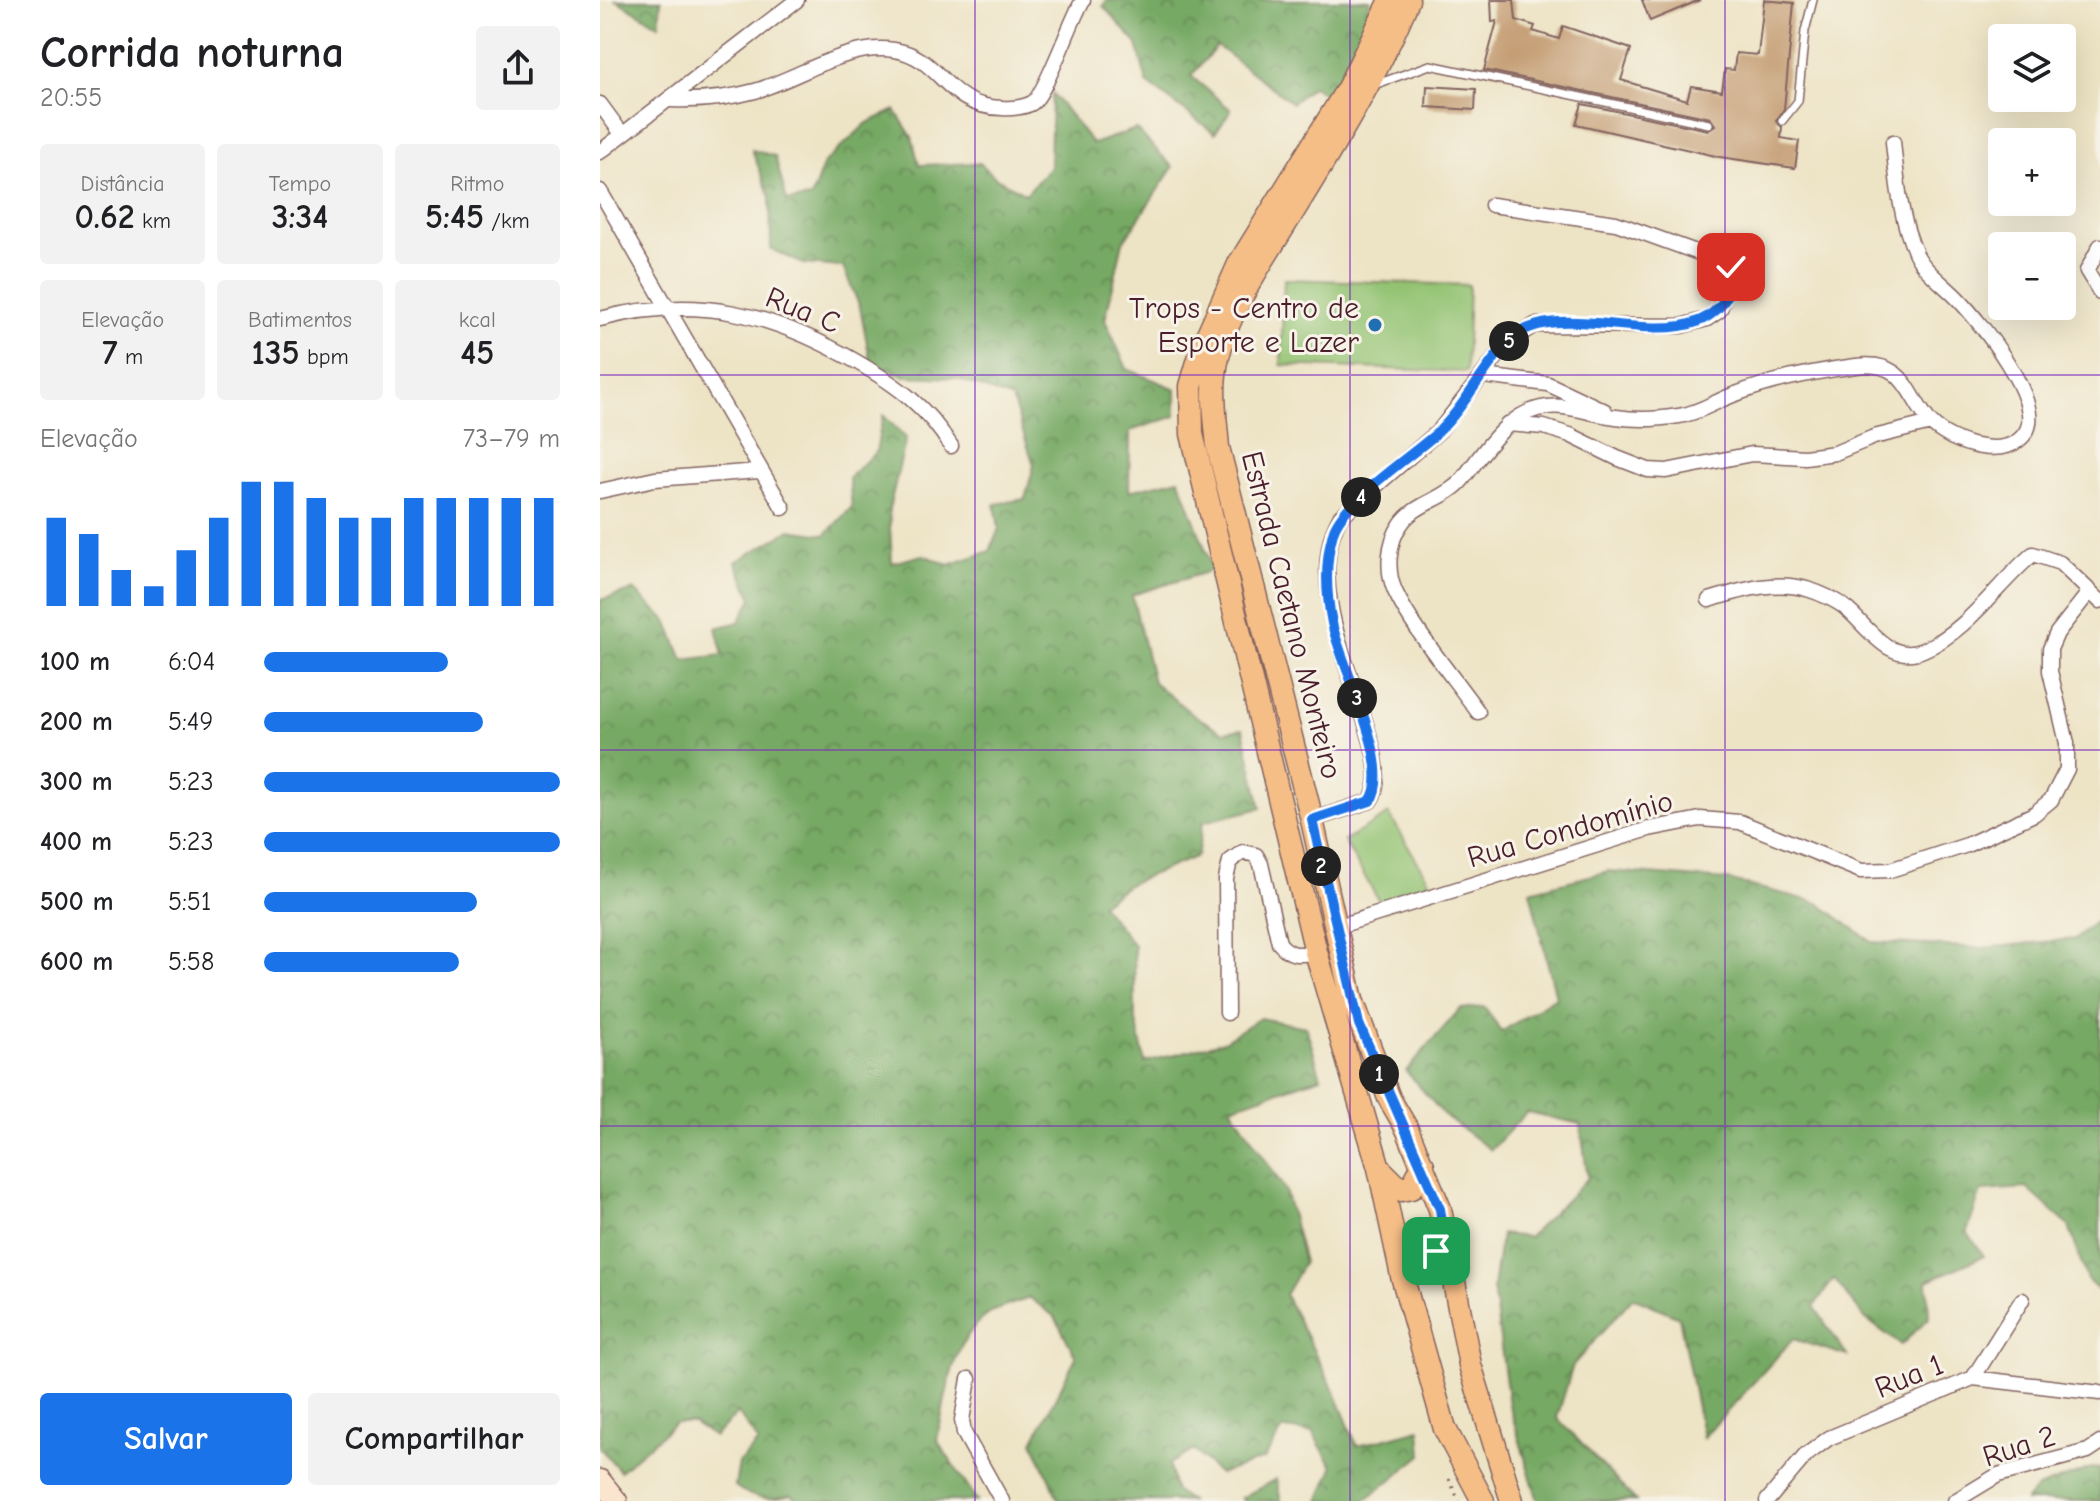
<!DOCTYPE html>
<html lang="pt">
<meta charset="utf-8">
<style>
:root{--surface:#fff;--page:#f2f2f2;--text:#202124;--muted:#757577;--accent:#1a73e8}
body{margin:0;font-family:"Comic Neue",sans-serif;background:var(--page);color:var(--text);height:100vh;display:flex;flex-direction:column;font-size:30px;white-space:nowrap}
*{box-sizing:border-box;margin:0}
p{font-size:26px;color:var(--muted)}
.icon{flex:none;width:44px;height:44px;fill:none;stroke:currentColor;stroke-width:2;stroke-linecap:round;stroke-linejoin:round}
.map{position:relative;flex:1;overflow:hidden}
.side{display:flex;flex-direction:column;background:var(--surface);width:600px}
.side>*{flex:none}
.tools{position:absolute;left:1388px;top:24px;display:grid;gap:16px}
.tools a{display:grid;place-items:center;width:88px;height:88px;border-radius:8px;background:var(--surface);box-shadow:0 8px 32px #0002;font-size:40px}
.pin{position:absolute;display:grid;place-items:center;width:68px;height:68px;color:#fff;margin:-34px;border-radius:16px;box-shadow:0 4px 12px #0006}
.km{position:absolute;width:40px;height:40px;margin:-20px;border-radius:50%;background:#222;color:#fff;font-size:22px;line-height:40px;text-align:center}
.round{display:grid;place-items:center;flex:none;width:84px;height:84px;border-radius:8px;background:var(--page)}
.headline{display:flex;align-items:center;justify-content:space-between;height:136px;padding:0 40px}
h1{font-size:44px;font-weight:600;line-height:60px}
.metrics{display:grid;grid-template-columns:repeat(3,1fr);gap:12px;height:136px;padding:8px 40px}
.metrics div{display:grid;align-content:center;border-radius:8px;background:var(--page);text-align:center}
.metrics b{font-size:34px;font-weight:600}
.metrics small{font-size:22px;font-weight:400}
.metrics p{font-size:22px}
.chart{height:224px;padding:16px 40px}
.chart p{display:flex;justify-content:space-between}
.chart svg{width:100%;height:144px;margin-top:8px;stroke:var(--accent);stroke-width:6}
.action{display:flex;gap:16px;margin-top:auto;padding:16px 40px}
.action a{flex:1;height:92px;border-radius:8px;background:var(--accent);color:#fff;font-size:32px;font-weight:600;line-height:92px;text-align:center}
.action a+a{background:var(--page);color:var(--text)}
ul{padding:0 40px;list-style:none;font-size:26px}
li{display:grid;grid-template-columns:128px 96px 1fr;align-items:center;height:60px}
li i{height:20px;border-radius:10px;background:var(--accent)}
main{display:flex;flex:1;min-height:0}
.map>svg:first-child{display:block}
</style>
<main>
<section class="side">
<div class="headline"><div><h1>Corrida noturna</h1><p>20:55</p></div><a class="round"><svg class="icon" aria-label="share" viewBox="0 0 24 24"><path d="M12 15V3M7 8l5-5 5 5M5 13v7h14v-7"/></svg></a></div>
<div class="metrics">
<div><p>Distância</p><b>0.62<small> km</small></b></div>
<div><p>Tempo</p><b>3:34</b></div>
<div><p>Ritmo</p><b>5:45<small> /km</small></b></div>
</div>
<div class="metrics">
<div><p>Elevação</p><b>7<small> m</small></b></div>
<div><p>Batimentos</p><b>135<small> bpm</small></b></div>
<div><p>kcal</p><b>45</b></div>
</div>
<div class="chart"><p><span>Elevação</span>73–79 m</p>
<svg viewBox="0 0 160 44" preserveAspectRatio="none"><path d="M5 44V17M15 44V22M25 44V33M35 44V38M45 44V27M55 44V17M65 44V6M75 44V6M85 44V11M95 44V17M105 44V17M115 44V11M125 44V11M135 44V11M145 44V11M155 44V11"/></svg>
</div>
<ul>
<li><b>100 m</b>6:04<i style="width:62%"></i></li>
<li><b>200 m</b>5:49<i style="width:74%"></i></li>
<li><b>300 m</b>5:23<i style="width:100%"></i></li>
<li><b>400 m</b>5:23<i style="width:100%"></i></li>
<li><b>500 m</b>5:51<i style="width:72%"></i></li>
<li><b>600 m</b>5:58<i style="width:66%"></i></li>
</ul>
<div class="action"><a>Salvar</a><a>Compartilhar</a></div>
</section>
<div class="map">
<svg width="1500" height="1501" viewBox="0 0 1500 1501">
<defs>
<pattern id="forest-crowns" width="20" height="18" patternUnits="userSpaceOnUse" patternTransform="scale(2)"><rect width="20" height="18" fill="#76a964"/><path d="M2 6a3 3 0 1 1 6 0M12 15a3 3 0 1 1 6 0" fill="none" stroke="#638953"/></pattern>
</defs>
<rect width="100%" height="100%" fill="#f7f3e8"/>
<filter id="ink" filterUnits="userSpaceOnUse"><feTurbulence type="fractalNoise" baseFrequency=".0125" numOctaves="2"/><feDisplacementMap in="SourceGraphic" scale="16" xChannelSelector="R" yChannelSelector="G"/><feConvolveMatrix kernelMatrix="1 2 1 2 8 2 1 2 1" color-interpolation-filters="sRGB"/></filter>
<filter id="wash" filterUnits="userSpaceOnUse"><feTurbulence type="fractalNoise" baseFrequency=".006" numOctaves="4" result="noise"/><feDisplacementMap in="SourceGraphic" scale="32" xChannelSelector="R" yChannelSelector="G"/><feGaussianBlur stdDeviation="1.8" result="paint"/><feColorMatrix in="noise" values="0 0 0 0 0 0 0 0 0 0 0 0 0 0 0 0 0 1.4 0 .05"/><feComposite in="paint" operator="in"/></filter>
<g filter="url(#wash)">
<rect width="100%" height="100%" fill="#ede3c5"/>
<path fill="#93c372" stroke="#6e714e" stroke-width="2" d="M684,279L869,285L866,372L681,365Z
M789,814L831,884L785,911L744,841Z"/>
<path fill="url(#forest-crowns)" stroke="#606448" stroke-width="2" d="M16,0H61L59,25Z
M507,0H770L763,37L729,98L713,86L692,103L617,46L591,76L631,110L615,133L547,83L537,44L503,6Z
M452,93L493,144L536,129L573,167L523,242L505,320L527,369L576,389V416L530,431L529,491L579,479L613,570L532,595L553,682L591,713L623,732L643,729L661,808L603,822L597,856L531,883L501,904L534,945L535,1016L545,1062L622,1042L660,1018L706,1027L721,1077L631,1107L685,1190L704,1262L685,1295L734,1390L757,1446L820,1429L822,1455L764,1501H719L733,1467L712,1432L683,1429L664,1459L619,1474L594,1450L569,1464L575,1491L590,1501H459L433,1442L476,1357L455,1317L430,1298C418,1302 405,1306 394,1311C350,1335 347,1396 337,1440L377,1501H200L191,1495C171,1501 153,1500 135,1486L139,1463L158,1442L138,1413L114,1437L93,1423H75L20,1471L0,1448V600L34,590L67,621L83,660L123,655L116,628L139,622L152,598L136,562L190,530L225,535L252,507L249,477L276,452L283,415L306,438L289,509L292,563L323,555L349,565L390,551L399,528L395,504L425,499L434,465L412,399L356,378L303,376L271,364L260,307L243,267L203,264L171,249L170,197L152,150L175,156L187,201L211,198L224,163L267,123L295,110L312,137L319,165L380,163L396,178L426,194L450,167Z
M1009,871L1127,880L1188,895L1218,903L1272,942L1383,948L1475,939L1500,918V1292L1487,1280L1469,1226L1427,1188L1381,1191L1367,1232L1384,1256L1327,1281L1329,1318L1301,1345L1266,1319L1234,1279L1214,1306L1247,1356L1193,1339L1103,1438L1079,1317L1033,1297L973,1365L957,1418L1036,1501H938L909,1405L893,1288L901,1234L929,1237L988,1178L980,1124L927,1112L891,1150L844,1115L806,1071L860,1009L885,1007L901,1032L956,997L930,891Z
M1491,1468L1500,1469V1501H1425L1437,1488Z
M676,1479L681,1501H644L641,1498Z"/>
<g id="blocks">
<path fill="#c59e75" d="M891,0H914L916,20L935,26L933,31L959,39L963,26L1031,49L1021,80L1087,100L1091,86L1122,91L1125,69L1134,70L1136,53L1158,55L1164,0L1194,3L1184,109L1176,121L1182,127L1181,138L1199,141L1195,168L1120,157L976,124L982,104L1108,130L1115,125L1110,118L884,70L897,21L892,22Z
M1042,0H1100L1050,21Z
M827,86L876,89L875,110L826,107Z"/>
</g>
</g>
<g filter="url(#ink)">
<use href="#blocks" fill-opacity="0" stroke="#836461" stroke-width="2"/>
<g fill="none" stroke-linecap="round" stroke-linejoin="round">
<defs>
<path id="lane" d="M774,85L830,65L1109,124
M1182,121L1198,101L1205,31L1213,0"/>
<path id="street" d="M71,100C100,101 126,99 155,91C200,78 246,43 294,50C343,57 344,107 402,108C411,109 425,107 432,103C445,96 471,19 483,0
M0,104L22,134
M0,152L197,0
M0,191L183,508
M1500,246L1487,271L1500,292
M0,319C97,294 172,313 257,362C298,386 326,406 351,446
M884,376L948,384L1005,411
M907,424L944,427L970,435L1017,458L1048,470L1066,471L1152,454L1205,457L1235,453L1274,437L1331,423
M0,491L55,479L159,471
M1109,600C1142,590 1176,579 1210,590C1220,593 1235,600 1243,606C1267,624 1288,665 1323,650C1367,632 1398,583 1433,554L1460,563L1500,601
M878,712C854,678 811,627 795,591C786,571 788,542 801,524C815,503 846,499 862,480C885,451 907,412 947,407C968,404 994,415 1016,417C1035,420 1060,419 1079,416C1099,413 1114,402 1133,395C1170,381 1217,371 1256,366C1307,359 1307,397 1331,423C1351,444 1410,463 1427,430C1442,399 1381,323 1359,300C1346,286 1324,271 1316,254C1300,219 1297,180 1293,142
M712,820L770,801C805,753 690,607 740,517L839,431L909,341L935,325L1081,326L1107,319L1119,311L1134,274L1124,262L1016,223L892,205
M736,927L1049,829L1100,819L1140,822L1261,871L1290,870L1367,845L1434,814L1451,800L1467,769V743L1450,671V649L1457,633L1490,591
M627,1013L626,879L630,861L643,852L656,855L661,864L679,943C691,957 699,955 716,952
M1373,1378L1422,1300
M369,1379L362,1420L364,1433L402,1501
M1167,1501L1205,1456L1229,1438L1373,1378L1500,1393
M1355,1501L1398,1475L1488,1451L1500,1443"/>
<path id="secondary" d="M0,1480L17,1501"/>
<path id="primary" d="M791,0L748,88L639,264L603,345L591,386L592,434L716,952L779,1168L802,1276L845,1429L883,1501
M808,0C777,76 734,145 691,215C662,263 622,316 615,374C612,398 616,423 618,447L712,820L752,1000L789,1098L807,1129L840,1209L870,1365L912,1501
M780,1169L801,1190L811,1188L823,1165
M802,1276L808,1260L820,1248L830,1247L848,1260"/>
</defs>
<use href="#lane" stroke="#836461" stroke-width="10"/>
<use href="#street" stroke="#836461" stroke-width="17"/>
<use href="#secondary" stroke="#836461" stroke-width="23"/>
<use href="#primary" stroke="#836461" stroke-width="25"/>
<path stroke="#836461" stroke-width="3" stroke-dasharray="2 6" stroke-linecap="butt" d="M849,1479L859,1501"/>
<use href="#lane" stroke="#fff" stroke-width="7"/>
<use href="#street" stroke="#fff" stroke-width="14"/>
<use href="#secondary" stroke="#fbe5cf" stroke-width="20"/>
<use href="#primary" stroke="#f6be87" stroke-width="22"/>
</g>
</g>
<g fill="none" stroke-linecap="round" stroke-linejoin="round" filter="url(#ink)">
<defs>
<path id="route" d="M836,1251L848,1260L840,1209L759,1024L712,820L770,801C795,767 740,665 732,623C726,594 725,561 733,533C741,502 812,456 837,433C865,407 882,370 908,342C958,288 1088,367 1127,296C1132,287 1135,277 1131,267"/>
</defs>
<use href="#route" stroke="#fff" stroke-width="16"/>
<use href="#route" stroke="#1a73e8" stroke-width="10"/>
</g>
<path fill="none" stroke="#7b2cbf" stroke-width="2" stroke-opacity="0.55" d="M375,0V1501M750,0V1501M1125,0V1501M0,375H1500M0,750H1500M0,1126H1500"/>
<circle fill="#1f6fb2" stroke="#f7f3e8" stroke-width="3" cx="775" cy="325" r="8"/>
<g text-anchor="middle" stroke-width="6" stroke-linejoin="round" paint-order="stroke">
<g font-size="30" fill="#4a1f2b" stroke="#f7f3e8" text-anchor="end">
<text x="759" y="318">Trops - Centro de<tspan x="759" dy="34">Esporte e Lazer</tspan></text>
</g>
<g font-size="30" fill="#4a1f2b" stroke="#f7f3e8">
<text transform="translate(203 310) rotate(22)" y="10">Rua C</text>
<text transform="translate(692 615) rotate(76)" y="10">Estrada Caetano Monteiro</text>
<text transform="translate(970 829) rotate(-16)" y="10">Rua Condomínio</text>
<text transform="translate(1309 1376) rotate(-22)" y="10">Rua 1</text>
<text transform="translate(1419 1446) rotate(-18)" y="10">Rua 2</text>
</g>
</g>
</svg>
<div class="tools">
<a><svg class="icon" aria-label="layers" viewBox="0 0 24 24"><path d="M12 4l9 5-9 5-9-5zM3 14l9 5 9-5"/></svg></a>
<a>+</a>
<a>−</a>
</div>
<div class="pin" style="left:836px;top:1251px;background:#1e9e55"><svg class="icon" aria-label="arrive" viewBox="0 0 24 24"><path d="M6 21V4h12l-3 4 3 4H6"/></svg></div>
<div class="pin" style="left:1131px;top:267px;background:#d93025"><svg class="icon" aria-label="check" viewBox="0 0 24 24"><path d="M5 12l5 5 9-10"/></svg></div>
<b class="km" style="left:779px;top:1074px">1</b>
<b class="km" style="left:721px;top:866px">2</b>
<b class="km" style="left:757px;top:698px">3</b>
<b class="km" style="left:761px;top:497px">4</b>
<b class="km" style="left:909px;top:341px">5</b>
</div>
</main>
